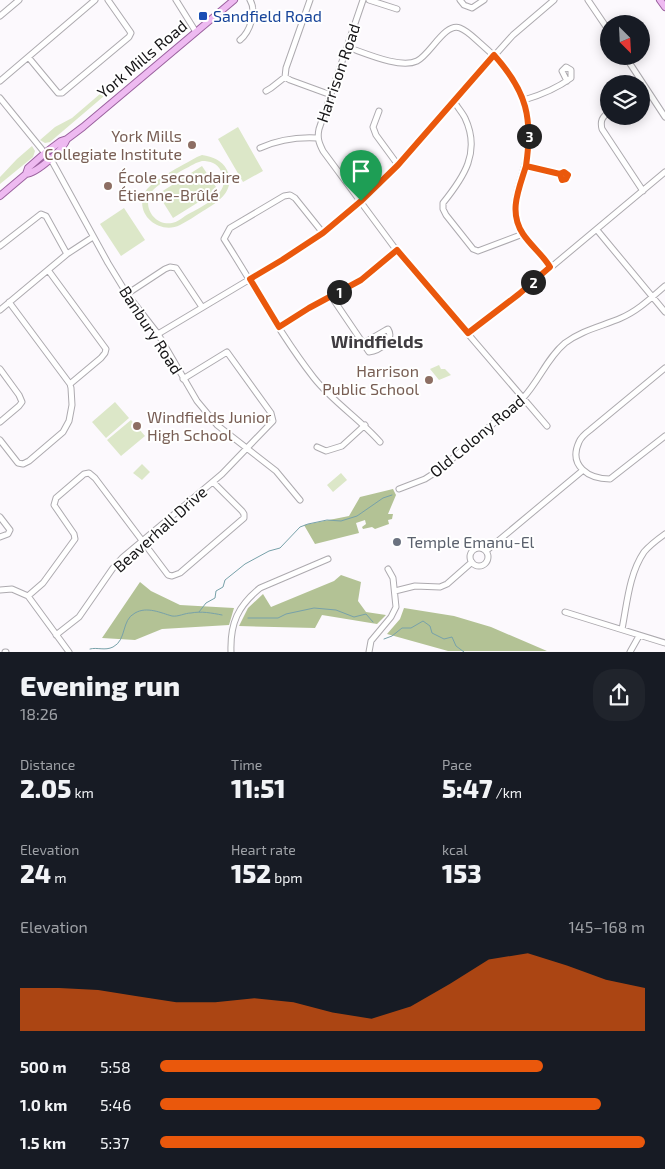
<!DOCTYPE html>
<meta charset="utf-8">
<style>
:root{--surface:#171b24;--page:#20242c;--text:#f1f3f6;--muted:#9ea1a6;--accent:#ea580c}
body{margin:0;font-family:"Exo 2",sans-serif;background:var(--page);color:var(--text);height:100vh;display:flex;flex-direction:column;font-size:19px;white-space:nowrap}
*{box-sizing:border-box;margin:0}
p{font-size:16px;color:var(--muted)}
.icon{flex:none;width:28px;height:28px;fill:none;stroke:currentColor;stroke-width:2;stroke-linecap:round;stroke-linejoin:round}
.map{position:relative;height:652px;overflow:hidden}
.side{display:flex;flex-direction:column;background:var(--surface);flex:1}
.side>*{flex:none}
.needle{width:32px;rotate:156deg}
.controls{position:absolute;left:600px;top:15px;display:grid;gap:10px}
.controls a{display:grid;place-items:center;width:50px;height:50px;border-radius:50%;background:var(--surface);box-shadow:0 2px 12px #0003;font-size:25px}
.pin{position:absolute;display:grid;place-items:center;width:42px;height:42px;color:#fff;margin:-51px -21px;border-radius:50% 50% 50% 0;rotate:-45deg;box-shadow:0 0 5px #0007}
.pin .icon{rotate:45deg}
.km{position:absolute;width:25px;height:25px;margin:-12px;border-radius:50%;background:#222;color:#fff;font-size:14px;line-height:25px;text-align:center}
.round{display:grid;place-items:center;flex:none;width:52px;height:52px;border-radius:20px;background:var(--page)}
.headline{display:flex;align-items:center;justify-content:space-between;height:85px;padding:0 20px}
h1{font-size:28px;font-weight:800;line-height:38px}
.metrics{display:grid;grid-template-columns:repeat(3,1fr);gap:8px;height:85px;padding:5px 20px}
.metrics div{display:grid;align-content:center}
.metrics b{font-size:25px;font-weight:800}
.metrics small{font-size:14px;font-weight:400}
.metrics p{font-size:14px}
.chart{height:140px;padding:10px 20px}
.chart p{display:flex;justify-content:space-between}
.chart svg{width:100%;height:90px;margin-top:5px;fill:var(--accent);opacity:.7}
ul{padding:0 20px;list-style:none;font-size:16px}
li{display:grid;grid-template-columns:80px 60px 1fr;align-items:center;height:38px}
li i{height:12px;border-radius:6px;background:var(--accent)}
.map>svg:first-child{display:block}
</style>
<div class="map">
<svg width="665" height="652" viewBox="0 0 665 652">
<rect width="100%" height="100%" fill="#fcf9fd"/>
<path fill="#dce7c8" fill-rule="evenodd" d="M115,81L117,85L50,142L45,143L40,140L55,127L72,118Z
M238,127L263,171L243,182L218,139Z
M32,146L35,151L33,157L0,184V177L17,159Z
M202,155C213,157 222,160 227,170C236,191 218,202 203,211C195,216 188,221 180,225C161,235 135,216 144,194C149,181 184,165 197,157ZM202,161C210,161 217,163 221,171C234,194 200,207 185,216C181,219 177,222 172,223C155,226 142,207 151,193C157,183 185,169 196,163Z
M202,166L218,190L173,218L158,194Z
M124,208L145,240L121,256L100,224Z
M439,365L441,369H445L451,375L439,380L430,369Z
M115,402L129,418L106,438L92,422Z
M131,420L145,436L121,456L107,440Z
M142,464L150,472L142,480L133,473Z
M341,473L347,480L333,492L327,485Z"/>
<path fill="#b3c295" d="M393,489L396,495L388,514H393L392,519L388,520L389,524L375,529L372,527L363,529L362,527L366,524L365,520L356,523L359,533L315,544L304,525L349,516L360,497Z
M341,575L361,582L358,601L366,612L386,615L377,624L322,615L315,628L239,626L248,608L263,594L271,607L334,581Z
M140,582L151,591L180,605L234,608L229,625L162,629L135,640L102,638Z
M404,608L454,616L491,627L547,651H448L387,634L400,619Z"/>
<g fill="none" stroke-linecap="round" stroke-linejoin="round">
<path stroke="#77a1a9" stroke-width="1" d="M199,612L206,603L215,598L216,591L223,587L225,580L245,564L269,551L280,548L300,527L308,524L327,520L341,521L357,516L383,498L392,495
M248,618H278L286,614L314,608L336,610L354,617L366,614L373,622
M384,639L392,636L402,628H411L423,621L430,626L432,633L444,639L452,637L456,646L464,652
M90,649C97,647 105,651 113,647C127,640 121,620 135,613C147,606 161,613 172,616C178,617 185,613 191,613C201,611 212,613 222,615"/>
<defs>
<path id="minor" d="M176,0L196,32
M310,0L286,68L285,77L290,80L331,95
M363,0L319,129C317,138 319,143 323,151L397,251L547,426
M369,0L397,9
M460,0L464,5L472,8L484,0
M588,0L609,31
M0,16L19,0
M240,40C250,32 257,11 250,0
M347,47C365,53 400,69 417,61C430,55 445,22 460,28C468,31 475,39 481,44C515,73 534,105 528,151C526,168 513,194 515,210C517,234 538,248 550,267
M625,56L665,117
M29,58L58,93H62L129,37L131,33L129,30L108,0
M0,81L95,0
M266,91L271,88L285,77
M0,98L53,163L108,263L127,294L158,334L197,401L217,425L276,471L300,500
M524,100C541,95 556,89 571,78V70L566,67L562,71L567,81
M454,101C457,107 462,112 465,118C481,152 464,177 443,203V209L446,215L473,249L478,251L523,234
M379,111L373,127L376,135L398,165
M609,112C602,117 600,121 602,129L643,191
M260,148C278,140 298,137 317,138
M525,166L560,174L565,172L567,178L562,179L560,174
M597,230L665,312
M323,233L295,198L290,195L284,196L230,228L224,239C253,284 281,336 314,378C333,402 360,419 380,442
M0,246L41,214L46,216L67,254
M48,270L106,349L105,353L101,358L70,384
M127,294L165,269L170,267L176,268L202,307
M331,296L369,352C379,351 395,340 388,329L386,330L362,344
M0,310L67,254L93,237
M279,327L309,308L361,280L397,251
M468,333L519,294L665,172
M158,334L282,260L323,233L384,179L513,35L554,0
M665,368L590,430C586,433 581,437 579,442C568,466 589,479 610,479L665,436
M0,369L19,395L22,402L19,406L0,422
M0,440L18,463L23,464L29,461L63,432L69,421L72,405L71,388L70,384L9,302
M317,447L326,451L342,446L365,425
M399,489L425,479L439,470L523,398C539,381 547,358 565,343C582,330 603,326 621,318C638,311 652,297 665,286
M0,517L10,530L8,534L0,537
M470 557a9 9 0 1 1 18 0a9 9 0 1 1-18 0Z
M486,551L582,471
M0,590L12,589L28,596L69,652
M395,591L415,586L440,587L447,584L472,562
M28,596L43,583L75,539L74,534L54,505L56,498L84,474L89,473L95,478L168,575L172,576L180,573L244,518V514L242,511L213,482
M565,612L665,643
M622,629C627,604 629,574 644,552C650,545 658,539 665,534
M56,635L79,617L113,568L122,558L222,474L273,421L271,413L227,352L183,379
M5,652H6
M231,652C230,623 238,606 260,588L328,559
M369,652L371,641L391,617L396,607L393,578L388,569
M630,652L639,636"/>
<path id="major" d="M660,0L665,7
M26,174C37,173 63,150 67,139
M0,196L26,174L28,168L45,153L61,141L67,139L83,127L234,0"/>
</defs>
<use href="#minor" stroke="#adaaaf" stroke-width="7"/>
<use href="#major" stroke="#9b629f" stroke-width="8"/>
<use href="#minor" stroke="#fff" stroke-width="5"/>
<use href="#major" stroke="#eebaf1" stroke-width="6"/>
</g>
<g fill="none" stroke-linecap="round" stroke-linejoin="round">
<defs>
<path id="route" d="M361,201L323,233L282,260L250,279L279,327L309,308L361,280L397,250L468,333L519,294L550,267C543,255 531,246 523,234C508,212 519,189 526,166L560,174L562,180L566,179L568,175L564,172L560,174L526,166C533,118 527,92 494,55L398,165L361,201"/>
</defs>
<use href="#route" stroke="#fff" stroke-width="10"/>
<use href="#route" stroke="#ea580c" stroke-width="6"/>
</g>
<rect fill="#1a4fb4" stroke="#fff" stroke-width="2" x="198" y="11" width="10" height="10" rx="2.5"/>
<g fill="#8d6e63" stroke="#fff" stroke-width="2">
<circle cx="192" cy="145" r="5"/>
<circle cx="108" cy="186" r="5"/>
<circle cx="429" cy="380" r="5"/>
<circle cx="137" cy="426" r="5"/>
</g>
<circle fill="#6b7280" stroke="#fff" stroke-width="2" cx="397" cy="542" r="5"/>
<g text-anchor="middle" stroke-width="4" stroke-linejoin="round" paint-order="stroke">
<g font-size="16" fill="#164399" stroke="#fff" text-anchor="start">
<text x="213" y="22">Sandfield Road</text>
</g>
<g font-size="16" fill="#161517" stroke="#fff">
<text transform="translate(142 59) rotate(-40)" y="6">York Mills Road</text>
<text transform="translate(338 73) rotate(-71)" y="6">Harrison Road</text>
<text transform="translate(151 330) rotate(57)" y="6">Banbury Road</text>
<text transform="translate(477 436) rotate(-40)" y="6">Old Colony Road</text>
<text transform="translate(160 529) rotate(-42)" y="6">Beaverhall Drive</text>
</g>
<g font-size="16" fill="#785e54" stroke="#fff" text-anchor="end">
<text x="182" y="142">York Mills<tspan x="182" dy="18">Collegiate Institute</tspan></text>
<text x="118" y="183" text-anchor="start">École secondaire<tspan x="118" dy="18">Étienne-Brûlé</tspan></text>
<text x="419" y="377">Harrison<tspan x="419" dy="18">Public School</tspan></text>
<text x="147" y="423" text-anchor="start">Windfields Junior<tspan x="147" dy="18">High School</tspan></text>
</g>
<g font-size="16" fill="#5b616d" stroke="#fff" text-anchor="start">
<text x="407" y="548">Temple Emanu-El</text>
</g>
<g font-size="18" font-weight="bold" fill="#403d41" stroke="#fff">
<text x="377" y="348">Windfields</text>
</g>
</g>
</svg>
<div class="controls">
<a><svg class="needle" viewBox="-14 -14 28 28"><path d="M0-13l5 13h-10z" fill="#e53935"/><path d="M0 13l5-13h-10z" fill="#9ea1a6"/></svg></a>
<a><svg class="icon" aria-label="layers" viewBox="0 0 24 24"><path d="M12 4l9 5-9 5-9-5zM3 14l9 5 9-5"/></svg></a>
</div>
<div class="pin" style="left:361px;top:201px;background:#1e9e55"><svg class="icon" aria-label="arrive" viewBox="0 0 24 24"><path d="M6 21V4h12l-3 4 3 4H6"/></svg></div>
<b class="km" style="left:339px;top:292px">1</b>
<b class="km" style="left:533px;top:282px">2</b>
<b class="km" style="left:529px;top:136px">3</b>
</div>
<section class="side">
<div class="headline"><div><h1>Evening run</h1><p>18:26</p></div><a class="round"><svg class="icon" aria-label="share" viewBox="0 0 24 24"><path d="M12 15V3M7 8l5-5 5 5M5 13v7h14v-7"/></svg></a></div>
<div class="metrics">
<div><p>Distance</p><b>2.05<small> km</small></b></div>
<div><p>Time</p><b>11:51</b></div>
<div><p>Pace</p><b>5:47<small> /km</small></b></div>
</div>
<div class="metrics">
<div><p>Elevation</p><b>24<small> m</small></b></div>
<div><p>Heart rate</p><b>152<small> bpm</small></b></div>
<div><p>kcal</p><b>153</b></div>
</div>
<div class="chart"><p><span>Elevation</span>145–168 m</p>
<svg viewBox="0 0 160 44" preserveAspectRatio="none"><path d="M0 44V23L10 23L20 24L30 27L40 30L50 30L60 28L70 30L80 35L90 38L100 32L110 21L120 9L130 6L140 12L150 19L160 23V44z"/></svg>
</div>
<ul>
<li><b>500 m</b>5:58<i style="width:79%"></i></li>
<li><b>1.0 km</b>5:46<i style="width:91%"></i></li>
<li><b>1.5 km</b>5:37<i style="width:100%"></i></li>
</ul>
</section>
